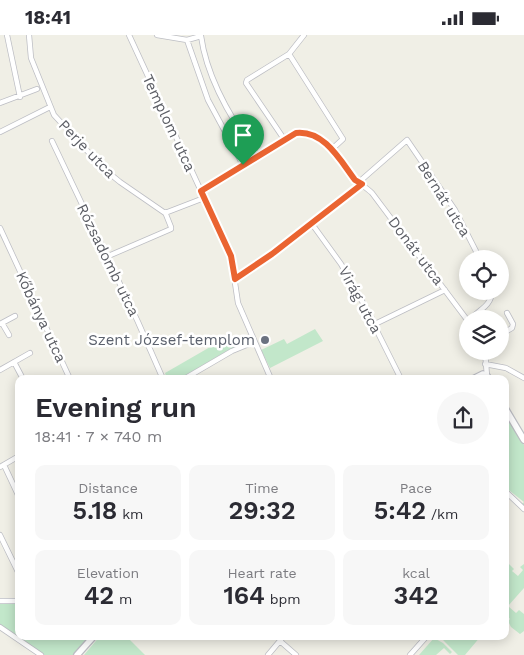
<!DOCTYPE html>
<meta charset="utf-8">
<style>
:root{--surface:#fff;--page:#f7f7f7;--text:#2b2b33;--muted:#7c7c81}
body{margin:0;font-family:"Work Sans",sans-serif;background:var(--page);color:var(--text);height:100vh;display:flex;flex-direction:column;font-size:19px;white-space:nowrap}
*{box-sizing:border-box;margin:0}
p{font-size:16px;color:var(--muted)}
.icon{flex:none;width:28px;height:28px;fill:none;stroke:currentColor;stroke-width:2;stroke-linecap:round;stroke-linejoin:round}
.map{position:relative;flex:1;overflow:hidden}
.panel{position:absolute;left:15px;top:340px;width:494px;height:265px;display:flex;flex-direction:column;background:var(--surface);border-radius:10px;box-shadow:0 2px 12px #0003}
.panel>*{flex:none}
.buttons{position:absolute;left:459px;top:215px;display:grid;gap:10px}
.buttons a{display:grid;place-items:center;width:50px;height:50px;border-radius:50%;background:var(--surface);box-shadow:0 2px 12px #0003;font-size:25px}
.pin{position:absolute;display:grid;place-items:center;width:42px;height:42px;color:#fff;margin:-51px -21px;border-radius:50% 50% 50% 0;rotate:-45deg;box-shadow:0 0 5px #0007}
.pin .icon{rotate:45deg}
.round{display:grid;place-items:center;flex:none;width:52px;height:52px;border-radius:26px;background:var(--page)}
.summary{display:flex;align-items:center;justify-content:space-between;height:85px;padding:0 20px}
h1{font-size:28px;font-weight:600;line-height:38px}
.stats{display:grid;grid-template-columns:repeat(3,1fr);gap:8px;height:85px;padding:5px 20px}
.stats div{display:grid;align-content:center;border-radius:10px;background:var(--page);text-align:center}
.stats b{font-size:25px;font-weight:600}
.stats small{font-size:14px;font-weight:400}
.stats p{font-size:14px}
.status{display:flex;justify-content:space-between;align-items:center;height:35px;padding:0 25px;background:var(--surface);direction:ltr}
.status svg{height:14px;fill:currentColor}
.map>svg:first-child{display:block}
</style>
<div class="status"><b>18:41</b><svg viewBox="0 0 49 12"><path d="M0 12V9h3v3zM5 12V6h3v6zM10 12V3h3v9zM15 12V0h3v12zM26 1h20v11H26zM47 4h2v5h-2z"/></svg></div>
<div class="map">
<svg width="524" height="620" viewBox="0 0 524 620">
<rect width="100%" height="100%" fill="#f0efe6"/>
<path fill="#c2e7ca" d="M315,294L323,306L270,333L261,315L284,304L287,309Z
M224,304L227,310L240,304L243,309L227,316L179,344H167L165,338Z
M505,380L524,410V471L522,469L524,467L506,453Z
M505,522L507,524L506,526L514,534L512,536L518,541L523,535L520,532L524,529V553L508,571L516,578L519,575L524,579V596L520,599L511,592L508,586L510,584L505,579Z
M0,566H19V601H85L88,604L77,620H41L0,592Z
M100,601H126L145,620H84Z
M444,601H481L465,620H458L443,605Z
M434,603L443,608L452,617L450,619L444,613L436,620H419Z"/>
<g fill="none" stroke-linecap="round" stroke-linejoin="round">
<defs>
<path id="minor" d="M7,0L20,62
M29,0L31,23L54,80L104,134L120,147L165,178L204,163
M129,0L231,221L238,268L271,344
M157,0L187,5L201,1C207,44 232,86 258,121
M304,0L289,19L343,104L331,115
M187,5L208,65L243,130
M0,68L37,54
M0,97L50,72
M284,104L246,48L247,45L289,19
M52,106L138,287L163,344
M359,147L407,105L455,175L480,224
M201,156L289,100C322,87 336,126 354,144C360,149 367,153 372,158L468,286
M312,189L341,229L375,289L377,296L401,344
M0,193L70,344
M106,222L171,194V192L165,177
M235,244L272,219L362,149
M471,284C479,274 491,272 492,256
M2,288L9,300
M0,289L15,281
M375,289L445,255
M500,300L512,293L513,289L507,278
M485,316L487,341
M14,327L23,344
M485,329L506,333L524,343
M0,335L30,318
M184,344L232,316L254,307
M4,430L19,462
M0,432L19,421
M505,456L524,474
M0,500L19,539
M0,566H19
M0,592L41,620
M280,606L296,620
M268,620L284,601
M410,620L427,601"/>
<path id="tertiary" d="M473,344L483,339L487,341L489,344
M505,373L524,405
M77,620L94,601"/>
</defs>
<use href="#minor" stroke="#bdbec4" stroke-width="6"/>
<use href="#tertiary" stroke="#bdbec4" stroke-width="8"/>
<use href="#minor" stroke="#fff" stroke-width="4.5"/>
<use href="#tertiary" stroke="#fff" stroke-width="5.5"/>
</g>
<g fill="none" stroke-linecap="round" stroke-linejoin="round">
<defs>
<path id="route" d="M296,98C324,95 340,125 355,145L362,149L272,219L235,244L231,221L201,156Z"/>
</defs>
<use href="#route" stroke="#fff" stroke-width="10"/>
<use href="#route" stroke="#ea6431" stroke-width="6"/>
</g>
<circle fill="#6b7280" stroke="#fff" stroke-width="2" cx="265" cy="305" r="5"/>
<g text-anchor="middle" stroke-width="5" stroke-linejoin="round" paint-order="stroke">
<g font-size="15" fill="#5d5f66" stroke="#fff">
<text transform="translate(169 88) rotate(65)" y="5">Templom utca</text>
<text transform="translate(87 114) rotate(46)" y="5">Perje utca</text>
<text transform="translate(444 164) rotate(58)" y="5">Bernát utca</text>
<text transform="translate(416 216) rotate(53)" y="5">Donát utca</text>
<text transform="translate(108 225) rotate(64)" y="5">Rózsadomb utca</text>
<text transform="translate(360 265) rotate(62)" y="5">Virág utca</text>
<text transform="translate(41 282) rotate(65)" y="5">Kőbánya utca</text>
</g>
<g font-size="15" fill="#5b616d" stroke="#fff" text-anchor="end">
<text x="255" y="310">Szent József-templom</text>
</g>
</g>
</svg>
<div class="buttons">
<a><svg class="icon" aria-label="locate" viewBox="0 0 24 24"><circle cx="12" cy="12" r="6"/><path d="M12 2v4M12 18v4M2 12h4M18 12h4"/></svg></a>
<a><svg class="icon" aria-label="layers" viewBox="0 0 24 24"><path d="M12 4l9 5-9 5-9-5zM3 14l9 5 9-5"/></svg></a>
</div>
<div class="pin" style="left:243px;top:130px;background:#1e9e55"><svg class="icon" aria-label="arrive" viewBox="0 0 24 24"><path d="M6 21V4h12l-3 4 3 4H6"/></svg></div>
<section class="panel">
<div class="summary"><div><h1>Evening run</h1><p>18:41 · 7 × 740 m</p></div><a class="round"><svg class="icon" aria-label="share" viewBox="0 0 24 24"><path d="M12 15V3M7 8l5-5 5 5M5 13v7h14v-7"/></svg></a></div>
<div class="stats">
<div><p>Distance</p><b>5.18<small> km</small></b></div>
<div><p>Time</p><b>29:32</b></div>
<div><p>Pace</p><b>5:42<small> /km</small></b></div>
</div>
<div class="stats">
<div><p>Elevation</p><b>42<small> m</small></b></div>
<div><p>Heart rate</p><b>164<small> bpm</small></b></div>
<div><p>kcal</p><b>342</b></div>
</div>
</section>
</div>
